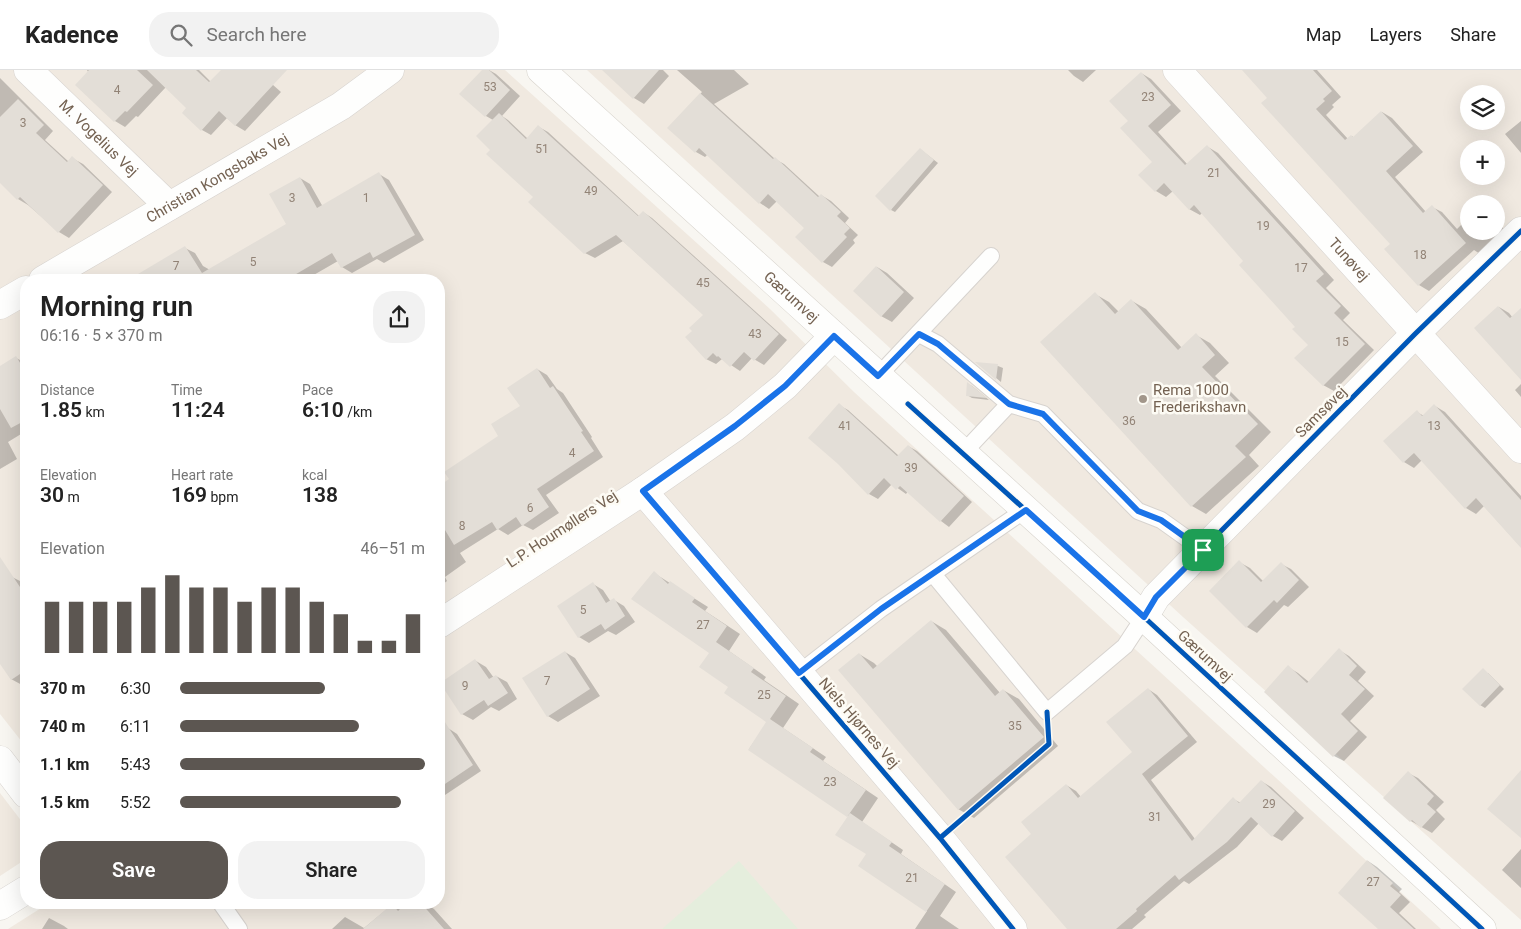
<!DOCTYPE html>
<meta charset="utf-8">
<style>
:root{--surface:#fff;--page:#f2f2f2;--text:#222;--muted:#767676;--line:#e0e0e0;--accent:#5c5651}
body{margin:0;font-family:Roboto,sans-serif;background:var(--page);color:var(--text);height:100vh;display:flex;flex-direction:column;font-size:19px;white-space:nowrap}
*{box-sizing:border-box;margin:0}
p{font-size:16px;color:var(--muted)}
.icon{flex:none;width:28px;height:28px;fill:none;stroke:currentColor;stroke-width:2;stroke-linecap:round;stroke-linejoin:round}
.map{position:relative;flex:1;overflow:hidden}
.panel{position:absolute;left:20px;top:204px;width:425px;height:635px;display:flex;flex-direction:column;background:var(--surface);border-radius:20px;box-shadow:0 5px 20px #0002}
.panel>*{flex:none}
.controls{position:absolute;left:1460px;top:15px;display:grid;gap:10px}
.controls a{display:grid;place-items:center;width:45px;height:45px;border-radius:50%;background:var(--surface);box-shadow:0 5px 20px #0002;font-size:25px}
.pin{position:absolute;display:grid;place-items:center;width:42px;height:42px;color:#fff;margin:-21px;border-radius:10px;box-shadow:0 2px 8px #0006}
.round{display:grid;place-items:center;flex:none;width:52px;height:52px;border-radius:20px;background:var(--page)}
.summary{display:flex;align-items:center;justify-content:space-between;height:85px;padding:0 20px}
h1{font-size:28px;font-weight:600;line-height:38px}
.metrics{display:grid;grid-template-columns:repeat(3,1fr);gap:8px;height:85px;padding:5px 20px}
.metrics div{display:grid;align-content:center}
.metrics b{font-size:21px;font-weight:600}
.metrics small{font-size:14px;font-weight:400}
.metrics p{font-size:14px}
.chart{height:140px;padding:10px 20px}
.chart p{display:flex;justify-content:space-between}
.chart svg{width:100%;height:90px;margin-top:5px;stroke:var(--accent);stroke-width:6}
.button{display:flex;gap:10px;margin-top:auto;padding:10px 20px}
.button a{flex:1;height:58px;border-radius:20px;background:var(--accent);color:#fff;font-size:20px;font-weight:600;line-height:58px;text-align:center}
.button a+a{background:var(--page);color:var(--text)}
ul{padding:0 20px;list-style:none;font-size:16px}
li{display:grid;grid-template-columns:80px 60px 1fr;align-items:center;height:38px}
li i{height:12px;border-radius:6px;background:var(--accent)}
header{display:flex;align-items:center;gap:30px;box-sizing:border-box;height:70px;padding:0 25px;background:var(--surface);border-bottom:1px solid var(--line)}
header strong{font-size:24px}
nav{display:flex;gap:28px;margin-inline-start:auto;font-size:18px}
.search{width:350px;height:45px;background:var(--page);display:flex;align-items:center;gap:12px;box-sizing:border-box;padding:0 18px;border-radius:20px;color:var(--muted);font-size:19px}
.map>svg:first-child{display:block}
</style>
<header>
<strong>Kadence</strong>
<div class="search"><svg class="icon" aria-label="search" viewBox="0 0 24 24"><circle cx="10" cy="10" r="6"/><path d="M15 15l6 6"/></svg>Search here</div>
<nav><a>Map</a><a>Layers</a><a>Share</a></nav>
</header>
<div class="map">
<svg width="1521" height="859" viewBox="0 0 1521 859">
<rect width="100%" height="100%" fill="#f8f6f1"/>
<path fill="#f0e9e0" fill-rule="evenodd" d="M0,0H505L770,239L854,322L1441,859H8L49,833L439,832V210H26V677L0,644Z
M587,0H1521V850L1183,547ZM1469,24H1496V51H1469ZM1469,79H1496V106H1469ZM1469,134H1496V161H1469Z
M0,723L26,757V789L0,806Z"/>
<path fill="#e5eedd" d="M739,791L798,859H662Z"/>
<path fill="#0003" d="M87,0H199L211,12L222,0H256L281,22L245,61L235,55L227,48L211,65L202,60L188,38L166,17L138,47L136,46L125,57L115,51Z
M484,0H489L496,4L520,26L502,46L508,50L528,69L539,57L548,62L639,146L643,142L652,148L787,270L764,295L752,288L740,301L722,289L716,294L706,289L693,261L705,245L623,171L595,188L585,183L492,80L493,50L486,46Z
M604,0H663L669,6L644,34L634,28Z
M677,0H734L749,14L714,34L775,89L784,94L820,127L821,125L831,131L849,148L845,153L858,165L853,170L855,173L832,197L823,192L805,158L777,131L769,139L760,133L708,84L705,87L696,82L669,58L702,22Z
M1068,0H1096L1083,12L1074,6Z
M1244,0H1317L1341,27L1332,35L1334,37L1326,45L1348,69L1352,66L1354,68L1382,42L1392,48L1423,82L1395,107L1426,142L1432,137L1442,142L1457,159L1469,147V161H1496V151L1505,160L1480,184L1474,180L1429,221L1419,215L1386,179L1391,174L1269,28Z
M1141,3L1151,9L1181,41L1158,62L1188,95L1208,77L1218,83L1334,210L1326,218L1350,243L1343,250L1374,280L1334,321L1323,315L1309,275L1297,257L1245,191L1202,143L1200,145L1189,139L1173,121L1166,127L1156,121L1140,105L1153,92L1129,51Z
M0,8L53,61L45,70L69,92L72,88L83,94L112,122L69,168L59,162L28,135L18,129L0,111Z
M1521,51V83L1505,64Z
M920,79L938,93L895,142L891,140Z
M379,104L389,110L424,170L384,193L377,189L352,203L342,197L338,191L305,210H146L185,178L195,183L203,196L210,200L288,155L300,108L310,114L323,137Z
M877,197L887,203L914,228L892,252L881,246Z
M1095,224L1109,232L1119,242L1132,231L1146,239L1182,278L1196,265L1210,273L1229,293L1215,306L1271,362L1249,385L1259,396L1206,444L1192,436Z
M1499,237L1509,243L1513,248L1521,240V308Z
M16,288L26,293V361L8,372L17,389L0,399V297Z
M979,294L998,296L1003,298L1001,312Z
M439,296L444,304L439,308Z
M537,299L547,305L557,319L563,323L592,367L591,368L603,387L546,425L559,443L533,460L523,455L508,465L498,459L460,483L466,492L445,507L447,511L439,517V417L451,409L500,366L521,337Z
M968,314L972,316L989,330L972,328L967,325Z
M1521,314V327L1515,320Z
M839,335L848,340L899,386L908,376L917,381L972,432L949,457L941,451L908,421L906,424L892,414L878,429L869,424L839,394Z
M1435,336L1445,342L1521,426V477L1484,436L1476,444L1466,438L1422,390L1414,398L1404,392L1417,342L1424,346Z
M1239,492L1250,498L1263,511L1281,494L1291,499L1309,517L1288,537L1284,535L1257,563L1247,557Z
M0,501L22,512L26,518V612L22,615L11,609L0,592Z
M654,503L708,537L705,541L740,564L729,581L766,607L764,610L799,634L783,658L826,687L823,691L878,728L862,752L903,780L901,784L956,822L940,846L959,859H915L927,841L860,795L868,784L849,747L749,679L768,651L730,617L710,582Z
M593,514L603,520L611,532L614,530L624,536L635,552L616,565L608,561L589,573L579,567Z
M931,551L946,560L1000,623L1003,620L1019,629L1058,676L974,748L958,739L859,584L874,593L878,597Z
M1339,580L1349,586L1366,602L1358,611L1374,626L1350,651L1367,667L1344,691L1334,686L1288,597L1298,603L1309,612Z
M565,582L575,588L600,626L558,652L548,646Z
M476,591L486,597L494,608L496,606L507,612L517,629L499,641L491,637L473,650L462,644Z
M1488,603L1504,619L1485,638L1480,635Z
M1148,619L1157,625L1197,672L1151,710L1195,769L1233,729L1241,733L1261,711L1271,717L1304,748L1282,771L1273,766L1259,753L1237,777L1189,814L1184,811L1144,845L1146,847L1132,859H1068L1033,765L1066,715L1076,721L1081,727L1133,683Z
M448,658L457,664L481,701L442,727L439,725V664Z
M1408,703L1418,708L1444,732L1436,740L1445,749L1432,763L1411,751Z
M1521,779V818L1502,800Z
M1368,791L1377,797L1402,819L1399,822L1410,832L1399,843L1416,859H1380Z
M410,832H423L434,839L452,859H332L345,847L364,858L392,835L401,840Z
M49,848L64,856L68,859H42Z"/>
<path fill="#e3ded7" d="M89,0H137L153,15L127,42L125,41L114,52L75,15Z
M147,0H196L209,12L221,0H287L235,56L219,41L201,61L182,43L186,38Z
M482,0H489L510,20L485,47L459,24Z
M602,0H659L633,29Z
M1242,0H1313L1332,21L1323,29L1325,31L1316,39L1345,70L1351,65L1353,67L1381,41L1413,76L1386,101L1423,143L1432,135L1466,173L1418,216L1384,179L1390,174L1261,33L1267,28Z
M1141,2L1171,35L1148,56L1185,95L1207,75L1324,204L1316,211L1341,236L1334,243L1365,274L1323,316L1294,288L1308,275L1292,259L1295,257L1239,195L1243,191L1194,135L1189,140L1164,113L1155,122L1138,105L1152,92L1120,58L1128,51L1109,31Z
M700,23L773,89L775,87L818,127L821,124L841,142L837,146L850,158L844,164L847,167L822,193L795,167L804,158L768,124L759,134L699,78L695,83L667,58Z
M18,29L44,55L36,63L67,92L72,86L103,115L58,163L20,127L17,130L0,113V47Z
M499,43L526,69L538,55L638,146L643,141L779,264L754,291L744,282L730,297L718,286L717,287L713,283L706,290L685,267L692,261L689,258L703,245L616,165L584,184L528,132L533,127L486,84L490,80L476,66Z
M920,78L934,90L890,141L875,126Z
M379,102L415,165L373,188L370,182L341,198L332,183L286,210H128L185,176L202,203L286,154L269,124L300,107L317,138Z
M876,196L904,222L881,247L853,221Z
M1095,222L1115,244L1131,229L1178,280L1196,263L1215,285L1202,297L1258,354L1235,376L1246,387L1191,437L1040,272Z
M1498,236L1510,248L1521,238V310L1474,258Z
M16,286L26,303V350L11,358L0,339V296Z
M975,292L998,294L996,310Z
M537,298L550,318L553,316L583,361L581,362L594,381L537,419L549,437L522,456L516,447L497,460L492,452L454,475L439,450V416L449,409L444,402L498,366L491,354L520,336L507,318Z
M967,312L987,328L966,326Z
M839,333L897,386L908,375L964,426L940,452L900,416L896,420L884,408L868,425L838,394L808,368Z
M1434,334L1521,430V478L1476,428L1465,439L1414,383L1403,393L1383,371L1417,340L1422,346Z
M0,487L26,526V600L11,610L0,594Z
M1239,490L1261,512L1281,492L1299,510L1277,533L1274,530L1246,558L1209,521Z
M654,501L668,514L670,511L695,528L692,532L727,556L716,572L754,598L751,602L786,626L770,649L813,678L810,682L866,720L847,747L748,680L766,652L724,623L728,617L699,597L709,583L631,529Z
M593,512L606,533L614,528L625,546L605,560L601,554L578,568L557,536Z
M931,550L995,626L1003,619L1044,667L958,740L838,600L859,583L873,599Z
M1339,578L1357,596L1349,605L1365,619L1341,644L1358,661L1333,687L1264,622L1288,595L1307,613Z
M565,581L590,619L547,647L522,608Z
M475,589L489,609L496,605L508,623L488,636L484,630L461,645L440,613Z
M1483,598L1500,615L1480,636L1462,619Z
M1148,618L1188,666L1142,704L1192,771L1233,727L1239,733L1261,710L1295,741L1272,767L1251,747L1227,772L1179,810L1175,805L1136,839L1137,841L1116,859H1067L1005,787L1031,764L1021,752L1066,714L1078,728L1132,682L1106,652Z
M439,643L473,695L439,718Z
M1521,700V768L1487,739Z
M1408,701L1434,726L1427,734L1436,742L1421,758L1412,750L1410,752L1383,728Z
M850,743L892,772L889,776L945,814L926,842L858,796L866,784L835,765Z
M1367,790L1393,813L1390,816L1401,825L1390,837L1414,859H1378L1338,823Z
M408,832H420L444,859H363L392,834L398,841Z"/>
<g fill="none" stroke-linecap="round" stroke-linejoin="round">
<defs>
<path id="lane" d="M919,264L938,274L1009,334
M878,306L991,186
M963,383L1009,334L1043,344L1138,441L1161,450L1203,480
M933,504L1047,642L1125,576L1144,547
M799,603L881,539L1025,440
M220,832L239,859"/>
<g id="street">
<path id="s1" d="M28,0L169,136"/>
<path id="s2" d="M1177,0L1521,379"/>
<path id="s3" d="M43,210L341,36L390,0"/>
<path d="M0,235L26,220"/>
<path d="M643,421L940,768L1013,859"/>
<path d="M1144,547L1156,527L1415,264L1521,161"/>
<path d="M439,554L643,421L735,357L785,316L834,266"/>
<path d="M0,690L26,724"/>
<path d="M0,836L26,820"/>
</g>
<g id="secondary">
<path id="s4" d="M541,0L1144,547L1482,859"/>
</g>
</defs>
<use href="#lane" stroke="#d7d3cf" stroke-width="18"/>
<use href="#street" stroke="#d7d3cf" stroke-width="29"/>
<use href="#secondary" stroke="#d6d2cb" stroke-width="29"/>
<use href="#lane" stroke="#fefefd" stroke-width="16"/>
<use href="#street" stroke="#fefefd" stroke-width="28"/>
<use href="#secondary" stroke="#fefefd" stroke-width="28"/>
<defs>
<path id="cycleway" d="M908,334L1144,547L1482,859
M643,421L940,768L1013,859
M1144,547L1156,527L1415,264L1521,161
M940,768L1049,674L1047,642"/>
</defs>
<use href="#cycleway" stroke="#fdfbf4" stroke-width="8"/>
<use href="#cycleway" stroke="#0057b8" stroke-width="5"/>
</g>
<g fill="none" stroke-linecap="round" stroke-linejoin="round">
<defs>
<path id="route" d="M919,264L938,274L1009,334L1043,344L1138,441L1161,450L1203,480L1156,527L1144,547L1026,440L881,539L799,603L643,421L735,356L785,316L834,266L878,306Z"/>
</defs>
<use href="#route" stroke="#fff" stroke-width="10"/>
<use href="#route" stroke="#1a73e8" stroke-width="6"/>
</g>
<circle fill="#a2968a" stroke="#fdfbf4" stroke-width="2" cx="1143" cy="329" r="5"/>
<g text-anchor="middle" stroke-width="5" stroke-linejoin="round" paint-order="stroke">
<g font-size="12" fill="#928376">
<text x="490" y="21">53</text>
<text x="117" y="24">4</text>
<text x="1148" y="31">23</text>
<text x="23" y="57">3</text>
<text x="542" y="83">51</text>
<text x="1214" y="107">21</text>
<text x="591" y="125">49</text>
<text x="292" y="132">3</text>
<text x="366" y="132">1</text>
<text x="1263" y="160">19</text>
<text x="1420" y="189">18</text>
<text x="253" y="196">5</text>
<text x="176" y="200">7</text>
<text x="1301" y="202">17</text>
<text x="703" y="217">45</text>
<text x="755" y="268">43</text>
<text x="1342" y="276">15</text>
<text x="1129" y="355">36</text>
<text x="845" y="360">41</text>
<text x="1434" y="360">13</text>
<text x="572" y="387">4</text>
<text x="911" y="402">39</text>
<text x="530" y="442">6</text>
<text x="462" y="460">8</text>
<text x="583" y="544">5</text>
<text x="703" y="559">27</text>
<text x="547" y="615">7</text>
<text x="465" y="620">9</text>
<text x="764" y="629">25</text>
<text x="1015" y="660">35</text>
<text x="830" y="716">23</text>
<text x="1269" y="738">29</text>
<text x="1155" y="751">31</text>
<text x="912" y="812">21</text>
<text x="1373" y="816">27</text>
</g>
<g font-size="15" fill="#746252" stroke="#fdfbf4">
<text dy="5" stroke="none"><textPath href="#s1" startOffset="98">M. Vogelius Vej</textPath></text>
<text dy="5" stroke="none"><textPath href="#s3" startOffset="202">Christian Kongsbaks Vej</textPath></text>
<text dy="5" stroke="none"><textPath href="#s2" startOffset="256">Tunøvej</textPath></text>
<text dy="5" stroke="none"><textPath href="#s4" startOffset="338">Gærumvej</textPath></text>
<text transform="translate(1321 342) rotate(-45)" y="5">Samsøvej</text>
<text transform="translate(562 459) rotate(-33)" y="5">L.P. Houmøllers Vej</text>
<text transform="translate(1205 586) rotate(43)" y="5">Gærumvej</text>
<text transform="translate(859 653) rotate(49)" y="5">Niels Hjørnes Vej</text>
</g>
<g font-size="15" fill="#746252" stroke="#fdfbf4" text-anchor="start">
<text x="1153" y="325">Rema 1000<tspan x="1153" dy="17">Frederikshavn</tspan></text>
</g>
</g>
</svg>
<div class="controls">
<a><svg class="icon" aria-label="layers" viewBox="0 0 24 24"><path d="M12 4l9 5-9 5-9-5zM3 14l9 5 9-5"/></svg></a>
<a>+</a>
<a>−</a>
</div>
<div class="pin" style="left:1203px;top:480px;background:#1e9e55"><svg class="icon" aria-label="arrive" viewBox="0 0 24 24"><path d="M6 21V4h12l-3 4 3 4H6"/></svg></div>
<section class="panel">
<div class="summary"><div><h1>Morning run</h1><p>06:16 · 5 × 370 m</p></div><a class="round"><svg class="icon" aria-label="share" viewBox="0 0 24 24"><path d="M12 15V3M7 8l5-5 5 5M5 13v7h14v-7"/></svg></a></div>
<div class="metrics">
<div><p>Distance</p><b>1.85<small> km</small></b></div>
<div><p>Time</p><b>11:24</b></div>
<div><p>Pace</p><b>6:10<small> /km</small></b></div>
</div>
<div class="metrics">
<div><p>Elevation</p><b>30<small> m</small></b></div>
<div><p>Heart rate</p><b>169<small> bpm</small></b></div>
<div><p>kcal</p><b>138</b></div>
</div>
<div class="chart"><p><span>Elevation</span>46–51 m</p>
<svg viewBox="0 0 160 44" preserveAspectRatio="none"><path d="M5 44V19M15 44V19M25 44V19M35 44V19M45 44V12M55 44V6M65 44V12M75 44V12M85 44V19M95 44V12M105 44V12M115 44V19M125 44V25M135 44V38M145 44V38M155 44V25"/></svg>
</div>
<ul>
<li><b>370 m</b>6:30<i style="width:59%"></i></li>
<li><b>740 m</b>6:11<i style="width:73%"></i></li>
<li><b>1.1 km</b>5:43<i style="width:100%"></i></li>
<li><b>1.5 km</b>5:52<i style="width:90%"></i></li>
</ul>
<div class="button"><a>Save</a><a>Share</a></div>
</section>
</div>
